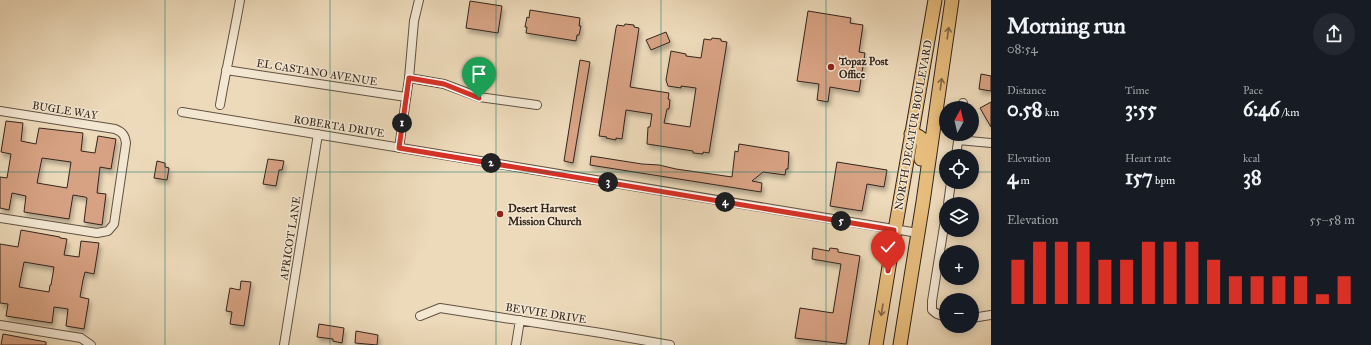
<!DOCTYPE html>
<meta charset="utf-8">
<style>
:root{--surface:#171b24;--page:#242831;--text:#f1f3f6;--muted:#9ea1a6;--accent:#d93025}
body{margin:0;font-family:"IM FELL Great Primer",serif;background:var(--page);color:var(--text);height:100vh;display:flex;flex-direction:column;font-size:15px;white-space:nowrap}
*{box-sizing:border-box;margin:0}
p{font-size:13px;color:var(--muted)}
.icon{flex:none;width:22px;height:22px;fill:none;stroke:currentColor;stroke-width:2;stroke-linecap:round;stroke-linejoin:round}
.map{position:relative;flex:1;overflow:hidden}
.sheet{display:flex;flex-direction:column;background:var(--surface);width:380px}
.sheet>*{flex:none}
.needle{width:26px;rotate:8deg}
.fabs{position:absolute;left:939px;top:101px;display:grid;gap:8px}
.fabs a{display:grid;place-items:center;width:40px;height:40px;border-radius:50%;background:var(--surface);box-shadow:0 2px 10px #0003;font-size:20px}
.pin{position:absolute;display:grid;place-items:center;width:34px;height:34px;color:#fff;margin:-41px -17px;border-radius:50% 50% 50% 0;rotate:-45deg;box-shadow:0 0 4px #0007}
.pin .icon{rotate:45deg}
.km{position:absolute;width:20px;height:20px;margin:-10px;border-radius:50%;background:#222;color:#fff;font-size:11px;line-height:20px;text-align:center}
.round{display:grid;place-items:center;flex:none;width:42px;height:42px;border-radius:21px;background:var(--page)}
.summary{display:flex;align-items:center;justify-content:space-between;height:68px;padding:0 16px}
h1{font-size:22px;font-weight:700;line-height:30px}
.metrics{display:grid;grid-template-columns:repeat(3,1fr);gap:6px;height:68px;padding:4px 16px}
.metrics div{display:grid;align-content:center}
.metrics b{font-size:20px;font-weight:700}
.metrics small{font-size:11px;font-weight:400}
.metrics p{font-size:11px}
.chart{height:112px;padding:8px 16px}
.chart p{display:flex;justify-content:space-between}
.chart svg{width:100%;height:72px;margin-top:4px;stroke:var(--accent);stroke-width:6}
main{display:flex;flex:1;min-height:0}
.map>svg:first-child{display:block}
</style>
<main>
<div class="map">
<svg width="991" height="345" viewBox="0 0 991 345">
<defs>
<filter id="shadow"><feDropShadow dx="2" dy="4" stdDeviation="2" flood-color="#0004"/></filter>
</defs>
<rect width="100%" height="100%" fill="#eddaba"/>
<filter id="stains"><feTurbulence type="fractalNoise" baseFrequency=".005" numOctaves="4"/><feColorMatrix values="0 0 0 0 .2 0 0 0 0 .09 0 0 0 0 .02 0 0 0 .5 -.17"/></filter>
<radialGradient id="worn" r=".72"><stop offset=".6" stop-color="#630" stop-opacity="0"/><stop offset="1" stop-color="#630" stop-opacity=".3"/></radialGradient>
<path fill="#d7a283" stroke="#34251d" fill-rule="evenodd" filter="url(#shadow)" d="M470,1L502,6L498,33L466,28Z
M530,10L580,18L579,26H581L579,35H577L576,41L526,33L527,27H525L527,17L529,18Z
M808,11L851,18L850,23L863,25L859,52L865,53L859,92L830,87L828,102L817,100L819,84L797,81Z
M625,24L634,25V27L639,28L630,87L669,93L668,99L670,100L669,109H667L664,123L690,127L696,88L681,86V88L668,86L666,80L671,51L686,54V56L701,58L704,39L711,40L712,38L721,39V41L727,42L709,153L703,152V154L693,153V151L647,144L648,127H650L652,114L626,110L622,139L616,138V140L606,138L607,137L599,136L616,28L617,25L624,26Z
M666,32L670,42L651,50L646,40Z
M580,60L590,62L573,163L564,161Z
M981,74L991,76V91L979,89Z
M991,102V127L980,108Z
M6,121L23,123L21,141L36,144L39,128L83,133L81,151L95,153L98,136L116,139L111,169L100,167L97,193L106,194L102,225L84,222L87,198L85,197L73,195L69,219L24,212L26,196L12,193L9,210L0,208V177L7,178L11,154L1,152ZM42,158L71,162L67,188L37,183Z
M739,144L789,152L788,169H786L785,175L763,172L752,181L762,183L761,192L590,165L591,156L642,164L659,165L676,169L732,177L735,151L738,152Z
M268,159L284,161L282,170H279L276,186L263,184Z
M157,161L165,163V167L169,168L167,180L154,178Z
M837,162L887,170L884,187L867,184L862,211L830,206Z
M21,230L60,237V238L67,239L64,255L79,257L81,241L99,243L94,274L85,272L83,280L80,297L89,299L84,329L66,326L68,309L54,307L52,323L6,316L8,304L0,303V244L18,247ZM24,262L54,267L51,285H50L49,292L19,287Z
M813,248L829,251L830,248L838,249V252L860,256L846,344L795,338L800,308L833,313L841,264L812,259Z
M241,281L251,282L244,326L230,324L232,312L226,311L230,288L240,290Z
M319,324L344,328L342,343L333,341V339L317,337Z
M356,331L378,335L377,345L355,343Z
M3,334L46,342V345H1Z"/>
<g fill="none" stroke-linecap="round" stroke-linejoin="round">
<defs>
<path id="minor" d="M226,70L406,97
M409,78L444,84L479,97L537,105
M220,105C226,70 234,35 240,0
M963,108V103
M0,111L115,129C123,132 125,136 126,143L114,224L108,231L97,233L0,218
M182,112L918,233
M958,140L991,143
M399,148L409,78L414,21L419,0
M956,156L959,134
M948,204L951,182
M946,214L932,301V310L937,314L946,317
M420,316L440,308L601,333L670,345
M972,318L991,315
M0,325L81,338L91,345
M284,345L318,134
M516,345L520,320"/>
<path id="primary" d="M911,134C928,137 923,145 921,159
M876,345L895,230L935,0
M900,345L923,202L952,0"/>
</defs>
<use href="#minor" stroke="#625244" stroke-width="10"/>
<use href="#primary" stroke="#34251d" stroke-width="15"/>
<use href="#minor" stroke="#f3e7d2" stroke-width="8"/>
<use href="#primary" stroke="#e6bd7d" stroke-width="13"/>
</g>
<defs><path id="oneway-shaft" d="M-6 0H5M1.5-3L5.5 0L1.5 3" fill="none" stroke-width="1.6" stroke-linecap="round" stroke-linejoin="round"/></defs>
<g stroke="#846948">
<use href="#oneway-shaft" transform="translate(948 33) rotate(-82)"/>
<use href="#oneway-shaft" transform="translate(941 84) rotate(-82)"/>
<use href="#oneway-shaft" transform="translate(882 310) rotate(99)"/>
</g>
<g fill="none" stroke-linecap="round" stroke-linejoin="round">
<defs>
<path id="route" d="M479,98L444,84L409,78L399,148L894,230L888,271"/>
</defs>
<use href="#route" stroke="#fff" stroke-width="8"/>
<use href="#route" stroke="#d93025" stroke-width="5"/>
</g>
<path fill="none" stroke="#0f766e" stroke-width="1" stroke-opacity="0.55" d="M165,0V345M330,0V345M496,0V345M661,0V345M826,0V345M0,172H946M972,172H991"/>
<g fill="#8f2418" stroke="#f3e7d2" stroke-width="1.5">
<circle cx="831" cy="67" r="4"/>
<circle cx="500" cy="214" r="4"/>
</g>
<g text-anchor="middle" stroke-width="3" stroke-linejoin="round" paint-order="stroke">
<g font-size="11" font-weight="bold" fill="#34251d" stroke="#f3e7d2" text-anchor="start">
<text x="839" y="65">Topaz Post<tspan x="839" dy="13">Office</tspan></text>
<text x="508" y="212">Desert Harvest<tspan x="508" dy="13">Mission Church</tspan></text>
</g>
<g font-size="11" fill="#34251d" stroke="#f3e7d2">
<text transform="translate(317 72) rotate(9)" y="4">EL CASTANO AVENUE</text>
<text transform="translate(65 110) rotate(9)" y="4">BUGLE WAY</text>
<text transform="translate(913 125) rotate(-80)" y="4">NORTH DECATUR BOULEVARD</text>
<text transform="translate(339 126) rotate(9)" y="4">ROBERTA DRIVE</text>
<text transform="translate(290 238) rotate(-81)" y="4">APRICOT LANE</text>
<text transform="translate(546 313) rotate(9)" y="4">BEVVIE DRIVE</text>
</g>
</g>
<rect width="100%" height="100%" filter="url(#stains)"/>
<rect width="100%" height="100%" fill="url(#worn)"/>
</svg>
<div class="fabs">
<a><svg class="needle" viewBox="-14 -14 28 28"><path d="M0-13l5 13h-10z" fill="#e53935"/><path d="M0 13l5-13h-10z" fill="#9ea1a6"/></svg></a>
<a><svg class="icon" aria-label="locate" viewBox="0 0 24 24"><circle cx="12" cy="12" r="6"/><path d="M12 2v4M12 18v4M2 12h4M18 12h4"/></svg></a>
<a><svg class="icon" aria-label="layers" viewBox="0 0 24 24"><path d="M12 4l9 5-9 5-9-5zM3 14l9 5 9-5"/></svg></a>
<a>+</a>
<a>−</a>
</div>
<div class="pin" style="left:479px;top:98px;background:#1e9e55"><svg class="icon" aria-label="arrive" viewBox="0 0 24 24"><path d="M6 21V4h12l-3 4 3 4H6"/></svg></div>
<div class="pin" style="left:888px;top:271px;background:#d93025"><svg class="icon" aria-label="check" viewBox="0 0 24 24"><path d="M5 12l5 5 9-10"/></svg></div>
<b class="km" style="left:402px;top:123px">1</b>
<b class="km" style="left:491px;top:163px">2</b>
<b class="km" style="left:608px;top:182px">3</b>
<b class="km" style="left:725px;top:202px">4</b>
<b class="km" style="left:841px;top:221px">5</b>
</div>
<section class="sheet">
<div class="summary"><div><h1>Morning run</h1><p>08:54</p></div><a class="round"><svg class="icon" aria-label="share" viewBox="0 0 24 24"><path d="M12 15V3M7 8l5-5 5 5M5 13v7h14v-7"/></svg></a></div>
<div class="metrics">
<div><p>Distance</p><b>0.58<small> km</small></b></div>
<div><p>Time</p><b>3:55</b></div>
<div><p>Pace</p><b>6:46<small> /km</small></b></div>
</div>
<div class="metrics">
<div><p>Elevation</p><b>4<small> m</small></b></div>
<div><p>Heart rate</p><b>157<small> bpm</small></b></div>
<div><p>kcal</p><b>38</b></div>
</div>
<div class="chart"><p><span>Elevation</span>55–58 m</p>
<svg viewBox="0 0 160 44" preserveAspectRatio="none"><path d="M5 44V17M15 44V6M25 44V6M35 44V6M45 44V17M55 44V17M65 44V6M75 44V6M85 44V6M95 44V17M105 44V27M115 44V27M125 44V27M135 44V27M145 44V38M155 44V27"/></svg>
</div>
</section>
</main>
